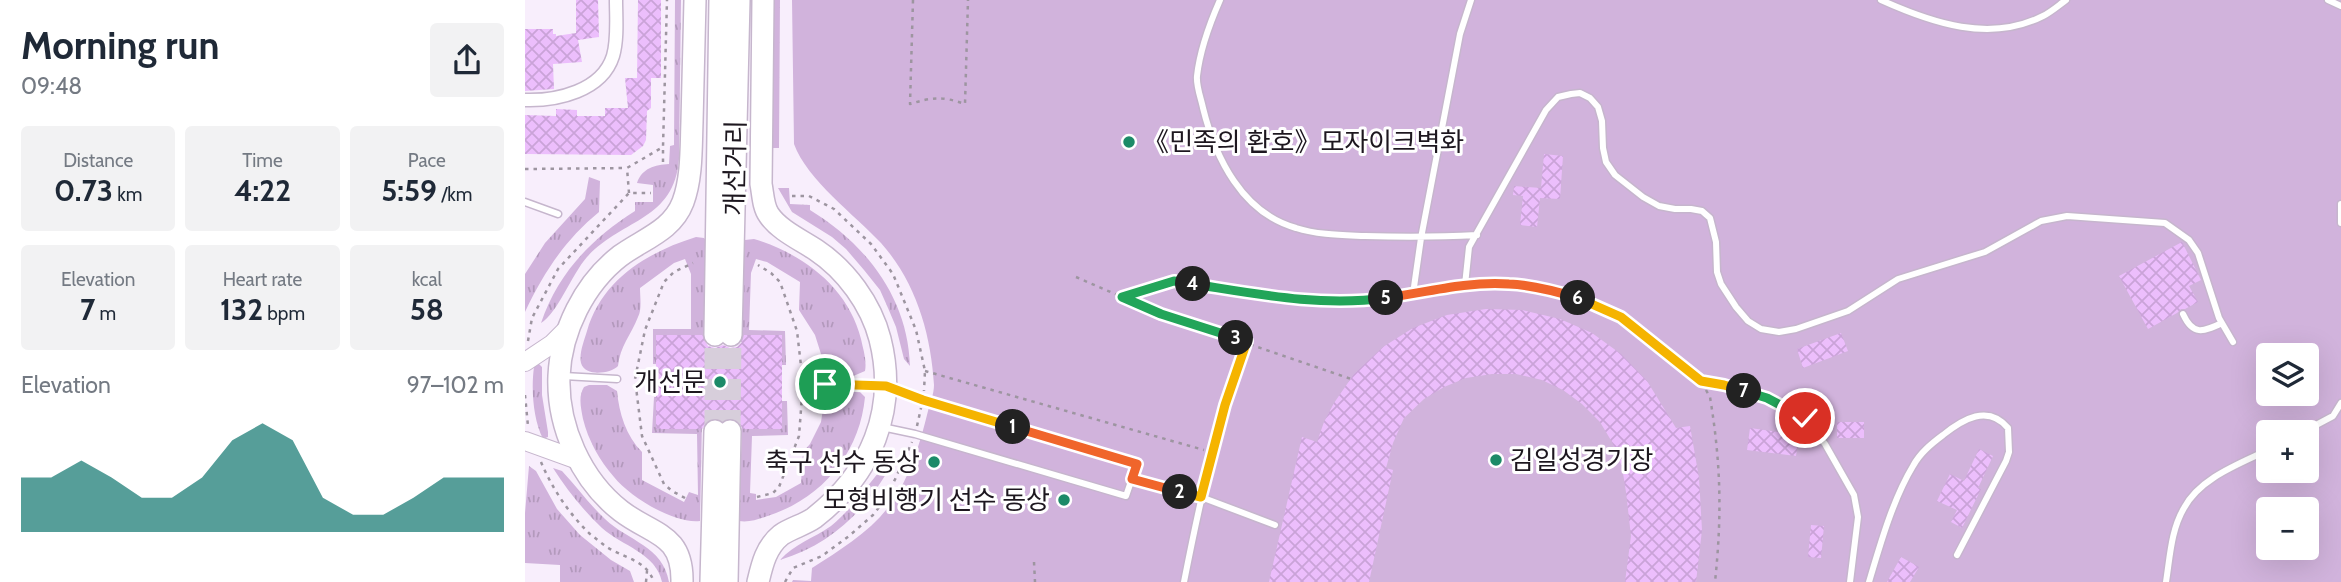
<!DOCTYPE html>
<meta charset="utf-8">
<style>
:root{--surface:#fff;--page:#f2f2f3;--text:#1f2937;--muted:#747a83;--accent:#0f766e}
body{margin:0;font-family:Cabin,"Noto Sans KR",sans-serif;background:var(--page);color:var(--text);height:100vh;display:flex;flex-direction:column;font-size:26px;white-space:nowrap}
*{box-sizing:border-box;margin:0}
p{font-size:23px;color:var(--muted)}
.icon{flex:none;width:38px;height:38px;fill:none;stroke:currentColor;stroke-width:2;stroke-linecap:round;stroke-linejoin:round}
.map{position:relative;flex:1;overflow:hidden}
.sheet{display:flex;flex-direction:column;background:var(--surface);width:525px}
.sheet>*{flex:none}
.controls{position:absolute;left:1731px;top:343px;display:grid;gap:14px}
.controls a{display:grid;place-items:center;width:63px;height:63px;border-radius:7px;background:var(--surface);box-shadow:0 7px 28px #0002;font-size:35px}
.pin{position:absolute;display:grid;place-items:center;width:60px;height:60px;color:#fff;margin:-30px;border:4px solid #fff;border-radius:50%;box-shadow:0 2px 7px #0007}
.km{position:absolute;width:35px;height:35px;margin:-18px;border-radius:50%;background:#222;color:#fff;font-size:19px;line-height:35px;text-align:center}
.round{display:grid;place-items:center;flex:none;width:74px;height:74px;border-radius:7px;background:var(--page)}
.overview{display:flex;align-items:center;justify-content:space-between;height:119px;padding:0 21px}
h1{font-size:38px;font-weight:700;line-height:52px}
.figures{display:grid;grid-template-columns:repeat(3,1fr);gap:10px;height:119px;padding:7px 21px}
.figures div{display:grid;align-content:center;border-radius:7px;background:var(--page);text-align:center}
.figures b{font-size:30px;font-weight:700}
.figures small{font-size:19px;font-weight:400}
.figures p{font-size:19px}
.chart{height:196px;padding:14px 21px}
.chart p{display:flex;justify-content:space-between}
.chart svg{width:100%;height:126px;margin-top:7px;fill:var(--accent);opacity:.7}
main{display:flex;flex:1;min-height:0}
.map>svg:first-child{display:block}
</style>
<main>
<section class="sheet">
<div class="overview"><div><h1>Morning run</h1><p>09:48</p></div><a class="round"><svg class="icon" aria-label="share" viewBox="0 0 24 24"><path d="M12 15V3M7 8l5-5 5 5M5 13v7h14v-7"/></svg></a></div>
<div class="figures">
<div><p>Distance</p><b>0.73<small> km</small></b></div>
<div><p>Time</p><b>4:22</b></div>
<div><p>Pace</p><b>5:59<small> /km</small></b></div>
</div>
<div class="figures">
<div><p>Elevation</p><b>7<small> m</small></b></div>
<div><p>Heart rate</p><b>132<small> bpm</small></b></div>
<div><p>kcal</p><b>58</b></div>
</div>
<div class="chart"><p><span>Elevation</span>97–102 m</p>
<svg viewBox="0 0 160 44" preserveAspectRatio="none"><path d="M0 44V25L10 25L20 19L30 25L40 32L50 32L60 25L70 12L80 6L90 12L100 32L110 38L120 38L130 32L140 25L150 25L160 25V44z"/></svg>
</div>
</section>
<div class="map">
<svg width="1816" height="582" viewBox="0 0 1816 582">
<defs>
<pattern id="grass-tufts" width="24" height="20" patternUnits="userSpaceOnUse" patternTransform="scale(1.75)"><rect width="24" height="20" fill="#d1b3dc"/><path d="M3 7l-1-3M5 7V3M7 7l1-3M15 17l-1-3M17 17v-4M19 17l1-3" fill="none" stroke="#b399bc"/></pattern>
<pattern id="building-cross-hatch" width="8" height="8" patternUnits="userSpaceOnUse" patternTransform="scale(1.75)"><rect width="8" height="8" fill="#ecbefc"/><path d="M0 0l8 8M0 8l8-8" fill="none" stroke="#caa3d8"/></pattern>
</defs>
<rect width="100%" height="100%" fill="#f8eefc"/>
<path fill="url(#grass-tufts)" d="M150,0H156L154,159C149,221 98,218 62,257C47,274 32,314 16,323C33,273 66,239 110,211V202H128V185L112,183C117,168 130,165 144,164L145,146L149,145Z
M248,0H255L254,148H247Z
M64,177L75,181L74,212C40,240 19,272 0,312V274L20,243L60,199Z
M253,188H264L265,204L285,205V210C341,244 383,298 385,366L379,359L371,327L363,308L355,290L339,270L321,249L307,237L267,212Z
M171,237L179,238L183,243L181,341H146V365L128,364V329H166V274L160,259L149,263L115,288C115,297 117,310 113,317C106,335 95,346 93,366C85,374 60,377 56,363C54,353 59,341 62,331C77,279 123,252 171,237Z
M229,239C278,254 323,287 336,339C338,349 342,360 340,371L326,377L308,378L302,373L290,335L274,310L275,282L242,262L231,259L226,273L224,330L260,331L261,365H251L249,343L216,342L217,243L220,240Z
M14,364L17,367V395L23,432V437L18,439C8,419 6,389 9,367Z
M64,385H82L92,391C94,413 101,436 117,452V480L159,502L164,492L173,495L172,434L127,433L129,397H145L177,421L175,521C149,524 105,497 89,477C75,461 63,440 58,419C56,408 53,397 59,387Z
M310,389L335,392L340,397C335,450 301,494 251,513C239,517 227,523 214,521L217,422L251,401H262L263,435L227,436L225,493L231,494V500L251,497L276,483L278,452L285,444L296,422L300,396Z
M369,460C344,507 308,544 255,560C269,544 289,538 306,526C328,508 342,485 361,464Z
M4,466L11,471L32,509L55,535L86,560L105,571L109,582H35V565L0,563V513Z
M28,468L37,471C52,487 64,504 80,519C103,541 138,546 144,582H137C131,553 97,546 77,528C58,510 42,490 28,468Z"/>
<path fill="#d1b3dc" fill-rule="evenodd" d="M267,0H1816V582H267L268,580L286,581L287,568C315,550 345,532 365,505C385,477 395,444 403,411C405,403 409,394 409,385C406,334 391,282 356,243C330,215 282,180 269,144ZM1743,355H1782V394H1743ZM1743,432H1782V471H1743ZM1743,509H1782V548H1743Z"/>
<path fill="url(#building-cross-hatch)" d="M51,0H73L74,37L53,40L57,62L28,64L29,89L0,91V29H28V34H31V36L51,33Z
M113,0H136V78H126V108L122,111L121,140L118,146L106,155L0,154V115L31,116V109L52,110V116H80V108H103L100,78H112Z
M1019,154L1038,156L1035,199L1015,198L1012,227L995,225L998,196L988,195L989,186L1016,188Z
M1657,242L1676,280L1664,286L1673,302L1660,309H1656L1652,313L1623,329L1594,276Z
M961,309L997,310L1035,319L1067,333L1096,354L1122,381L1151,428L1165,426L1174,478L1177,530L1171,582H1100L1106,536L1101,492L1097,467L1087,442L1075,422L1057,404L1038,390L1017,380L991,374H967L941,378L919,387L899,399L879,418L868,443L861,468L868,470L844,582H744L777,437L792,442L799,422L809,403L829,374L858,347L888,328L922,315Z
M1316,333L1323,351L1278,368L1272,349Z
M131,335H177L183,346L190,348L198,345L205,348L212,347L217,342L219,335H257V429H218L212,420L205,418L198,420L191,418L184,419L177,429H131Z
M1312,422H1339V438H1312Z
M1225,428L1274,435L1271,456L1222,450Z
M1454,449L1468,456L1453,488L1456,489L1437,528L1426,522L1432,510L1412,501L1425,474L1439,481Z
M1286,525L1299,526L1296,558L1283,557Z
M1376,557L1394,567L1385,582H1362Z"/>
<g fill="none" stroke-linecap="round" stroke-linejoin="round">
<path stroke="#d7cedb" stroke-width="21" stroke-dasharray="21 10" stroke-linecap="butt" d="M190,431V335
M205,431L206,335"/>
<defs>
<path id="lane" d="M695,0C684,25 675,49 672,76C671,86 676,98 678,108C690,157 717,213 771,228C793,235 817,235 840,236C877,237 914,237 952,235
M1356,0C1407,23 1465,43 1518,16C1526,12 1534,5 1541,0
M1803,0L1816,6
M0,202L33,214
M1816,204V223
M940,285L944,247L1021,110L1033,97L1046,94L1055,93L1065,98L1073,107L1077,121L1078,148L1081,162L1090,175L1118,197L1134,206L1150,209H1166L1177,211L1185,218L1191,242L1192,272L1196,284L1211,307L1223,321L1236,329L1254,332L1271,329L1323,311L1373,279L1460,252L1516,221L1542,216L1640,223L1664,240L1673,253L1694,318L1708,342
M888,294L896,238L935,34L946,0
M1658,314C1668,336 1678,332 1697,323
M39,376L92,379
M1176,381L1199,385L1242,398L1280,418L1300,444L1329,495L1333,517L1325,582
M300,384L361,385L398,399L612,464L601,496L390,434L357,427
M1778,432L1808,416L1816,403
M607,479L676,497L750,525
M659,582C673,511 688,441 711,372
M1344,582C1355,545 1368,499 1388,466C1395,453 1406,444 1418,435C1438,419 1463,404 1483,428L1484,452L1481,461L1432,555
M1641,582C1645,557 1646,530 1659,508C1675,478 1714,464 1743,450"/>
<path id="street" d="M0,100C32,101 77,91 88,56C93,39 91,17 91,0"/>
<path id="secondary" d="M0,362L27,344L43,328
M0,441L53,460"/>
<path id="primary" d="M190,335L195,0
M206,335L214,0
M157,582C158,533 127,535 96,511C56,480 32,426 34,376C36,331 59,284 95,256C118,239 147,231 158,202C167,178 166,148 167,122C168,82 169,41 170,0
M186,582L190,431
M202,582L205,431
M233,582C237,565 241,547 256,535C266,528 279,525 289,518C346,474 373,410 355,339C346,304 321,270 291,250C276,240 254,230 244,215C238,207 238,194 236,184L238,0"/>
</defs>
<use href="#lane" stroke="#c6b6cd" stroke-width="9"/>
<use href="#street" stroke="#c6b6cd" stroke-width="15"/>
<use href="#secondary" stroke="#c6b6cd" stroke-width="20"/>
<use href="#primary" stroke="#c6b6cd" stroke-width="24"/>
<path stroke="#9d95a0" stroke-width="2.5" stroke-dasharray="3.5 5" stroke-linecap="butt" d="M388,0L385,104C408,97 417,96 440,104L443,0
M138,162V147
M0,169L102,168
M104,193L102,168L138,147L142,0
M267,196H284L309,209L346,244L368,274L391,330L400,371L399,391
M551,277L636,314L826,379
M949,285C1000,283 1051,290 1096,317C1122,332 1145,356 1168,375
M897,292L932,286
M597,297L649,281L767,300L836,301L880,295
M3,341L7,318L33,269L104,193H126
M713,365L722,341
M400,371L679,450
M278,383L292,384
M1181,390L1185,397C1196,464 1197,515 1190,582
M0,395L3,426
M392,426L396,408
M16,462C27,488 44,514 65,534C72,539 79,546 87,550C104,559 122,562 129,582
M232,497L248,493L254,487L274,436L278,383L272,331L255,282L246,273L233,265
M160,498L147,491L139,484L117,436L110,379L120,330L139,282L149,272L168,263
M509,562L510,582
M121,582L122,571
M260,582L268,568L297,556L324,536L348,515L362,497L387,442"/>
<use href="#lane" stroke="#fff" stroke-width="6"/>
<use href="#street" stroke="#fff" stroke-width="12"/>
<use href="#secondary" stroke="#fff" stroke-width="18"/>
<use href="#primary" stroke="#fff" stroke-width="21"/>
</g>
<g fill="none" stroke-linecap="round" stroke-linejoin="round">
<defs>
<path id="split-1" d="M300,384L361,386L398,400L488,427"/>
<path id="split-2" d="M488,427L612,464L607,479L655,492"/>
<path id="split-3" d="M655,492L676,497L700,405L722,341L711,338"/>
<path id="split-4" d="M668,284L649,281L597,297L636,314L711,338"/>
<path id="split-5" d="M668,284C732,294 796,307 861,298"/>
<path id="split-6" d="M861,298C902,292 943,281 984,284C1008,285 1030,291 1053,298"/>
<path id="split-7" d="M1053,298L1096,317L1176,381L1199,385L1219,391"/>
<path id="split-8" d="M1219,391L1242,398L1280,418"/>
</defs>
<use href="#split-1" stroke="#fff" stroke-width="14"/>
<use href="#split-2" stroke="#fff" stroke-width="14"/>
<use href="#split-3" stroke="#fff" stroke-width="14"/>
<use href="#split-4" stroke="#fff" stroke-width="14"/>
<use href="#split-5" stroke="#fff" stroke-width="14"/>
<use href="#split-6" stroke="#fff" stroke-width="14"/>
<use href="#split-7" stroke="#fff" stroke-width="14"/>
<use href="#split-8" stroke="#fff" stroke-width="14"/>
<use href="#split-1" stroke="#f5b400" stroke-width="9"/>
<use href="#split-2" stroke="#f0652b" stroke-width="9"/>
<use href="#split-3" stroke="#f5b400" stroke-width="9"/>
<use href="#split-4" stroke="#22a559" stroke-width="9"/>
<use href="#split-5" stroke="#22a559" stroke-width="9"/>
<use href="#split-6" stroke="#f0652b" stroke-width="9"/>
<use href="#split-7" stroke="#f5b400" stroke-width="9"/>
<use href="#split-8" stroke="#22a559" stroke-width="9"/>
</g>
<g fill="#1c8a68" stroke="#fff" stroke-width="2.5">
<circle cx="604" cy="142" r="7"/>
<circle cx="195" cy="382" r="7"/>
<circle cx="971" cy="460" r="7"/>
<circle cx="409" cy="462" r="7"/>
<circle cx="539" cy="500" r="7"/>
</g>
<g text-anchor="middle" stroke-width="6" stroke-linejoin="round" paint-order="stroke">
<g font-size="26" fill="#1d171f" stroke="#fff" text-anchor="end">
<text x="618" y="151" text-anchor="start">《민족의 환호》모자이크벽화</text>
<text x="181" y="391">개선문</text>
<text x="985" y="469" text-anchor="start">김일성경기장</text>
<text x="395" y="471">축구 선수 동상</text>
<text x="525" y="509">모형비행기 선수 동상</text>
</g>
<g font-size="26" fill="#1d171f" stroke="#fff">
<text transform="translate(210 168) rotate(-89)" y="9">개선거리</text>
</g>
</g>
</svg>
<div class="controls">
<a><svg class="icon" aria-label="layers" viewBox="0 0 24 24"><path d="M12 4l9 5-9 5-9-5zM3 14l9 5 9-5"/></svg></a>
<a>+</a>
<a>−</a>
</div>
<div class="pin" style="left:300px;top:384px;background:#1e9e55"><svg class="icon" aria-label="arrive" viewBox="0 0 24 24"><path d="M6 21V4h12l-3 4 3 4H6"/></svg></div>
<div class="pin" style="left:1280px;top:418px;background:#d93025"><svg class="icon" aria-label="check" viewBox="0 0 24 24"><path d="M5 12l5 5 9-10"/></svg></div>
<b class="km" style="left:488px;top:427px">1</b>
<b class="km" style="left:655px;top:492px">2</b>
<b class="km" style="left:711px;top:338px">3</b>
<b class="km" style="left:668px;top:284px">4</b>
<b class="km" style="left:861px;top:298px">5</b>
<b class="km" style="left:1053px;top:298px">6</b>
<b class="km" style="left:1219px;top:391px">7</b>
</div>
</main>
